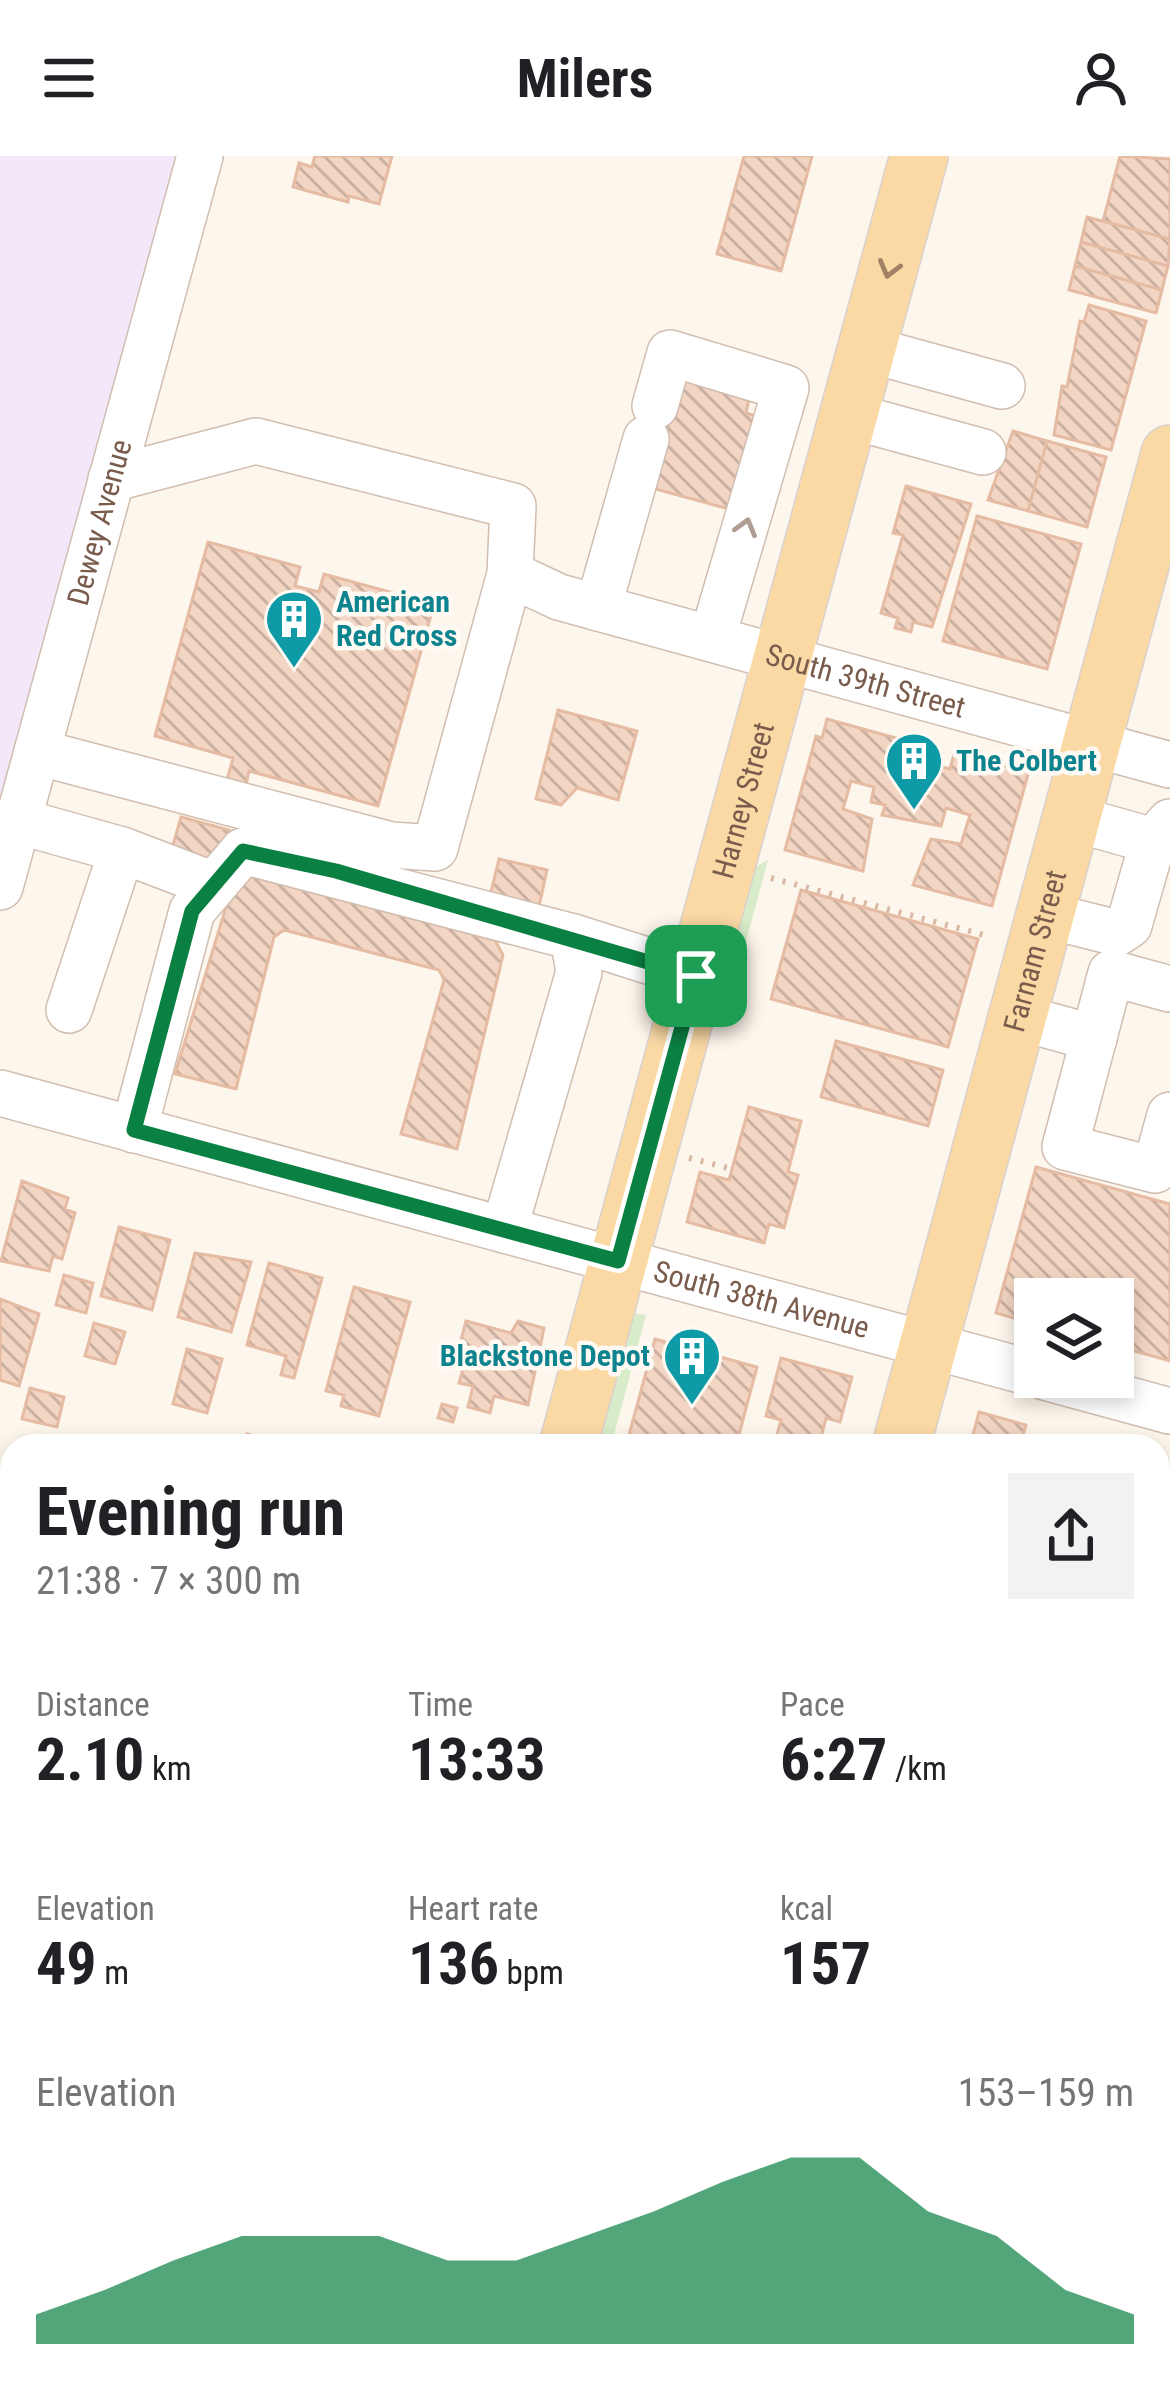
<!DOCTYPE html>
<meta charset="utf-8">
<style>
:root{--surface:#fff;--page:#f2f2f2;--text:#202124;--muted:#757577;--accent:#0b8043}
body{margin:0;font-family:"Roboto Condensed",sans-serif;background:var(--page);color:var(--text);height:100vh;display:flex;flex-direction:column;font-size:45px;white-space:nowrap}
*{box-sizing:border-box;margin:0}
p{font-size:39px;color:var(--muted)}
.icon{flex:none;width:66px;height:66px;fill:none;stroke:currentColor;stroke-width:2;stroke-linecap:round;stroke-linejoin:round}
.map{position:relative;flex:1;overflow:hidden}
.drawer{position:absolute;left:0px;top:1278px;width:1170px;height:975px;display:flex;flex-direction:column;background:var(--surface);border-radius:36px 36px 0 0;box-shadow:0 6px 18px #0003}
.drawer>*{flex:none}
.controls{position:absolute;left:1014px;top:1122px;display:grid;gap:24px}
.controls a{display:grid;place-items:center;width:120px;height:120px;border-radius:0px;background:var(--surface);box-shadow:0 6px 18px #0003;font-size:60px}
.pin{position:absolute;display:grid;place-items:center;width:102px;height:102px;color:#fff;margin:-51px;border-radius:24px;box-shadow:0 6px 18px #0006}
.round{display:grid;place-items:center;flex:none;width:126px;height:126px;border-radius:0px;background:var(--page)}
.head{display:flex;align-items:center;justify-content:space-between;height:204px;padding:0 36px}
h1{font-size:66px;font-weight:700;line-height:90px}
.stats{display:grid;grid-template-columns:repeat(3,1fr);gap:18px;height:204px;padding:12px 36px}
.stats div{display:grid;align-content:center}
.stats b{font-size:60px;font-weight:700}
.stats small{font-size:33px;font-weight:400}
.stats p{font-size:33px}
.chart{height:336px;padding:24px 36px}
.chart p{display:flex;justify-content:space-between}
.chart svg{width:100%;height:216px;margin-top:12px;fill:var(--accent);opacity:.7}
header{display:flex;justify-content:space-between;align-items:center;height:156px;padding:0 36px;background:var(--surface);font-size:54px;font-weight:700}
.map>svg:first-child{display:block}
</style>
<header><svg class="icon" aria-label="menu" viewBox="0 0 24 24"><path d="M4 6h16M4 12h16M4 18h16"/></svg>Milers<svg class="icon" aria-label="person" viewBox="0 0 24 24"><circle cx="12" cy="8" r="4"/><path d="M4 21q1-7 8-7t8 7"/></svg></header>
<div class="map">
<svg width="1170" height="2252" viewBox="0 0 1170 2252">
<defs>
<pattern id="building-back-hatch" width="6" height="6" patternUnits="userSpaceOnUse" patternTransform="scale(3)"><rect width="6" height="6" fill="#f3d5c3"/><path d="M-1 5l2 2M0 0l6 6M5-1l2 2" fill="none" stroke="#cab0a1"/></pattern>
</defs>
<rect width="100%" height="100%" fill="#fdf6ec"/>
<path fill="#f3e8fa" d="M0,0H176L0,648Z"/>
<path fill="#d8ecc9" d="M768,704L725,864L713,860L753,712Z
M633,1157L646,1159L611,1290H598Z"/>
<path fill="url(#building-back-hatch)" stroke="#e6bba3" stroke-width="3" d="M315,0H392L379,48L349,40L348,46L293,31L299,7L312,11Z
M744,0H812L781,115L717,98Z
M1120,0L1170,3V83L1103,65Z
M1087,61L1170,83L1168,110L1081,86Z
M1081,86L1168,110L1162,134L1075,110Z
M1075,110L1162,134L1156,157L1069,134Z
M1089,149L1146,165L1111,294L1054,279L1062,230L1067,231L1080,165L1084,166Z
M670,217L750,239L746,257L766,263L740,356L637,328Z
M1013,275L1047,285L1028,355L988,344Z
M1047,285L1106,301L1087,371L1028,355Z
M906,330L971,348L932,471L913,466L911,476L895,472L898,462L881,457L903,379L893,377Z
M977,360L1081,388L1047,513L943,485Z
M208,386L300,411L295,430L319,436L324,418L434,448L378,650L249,615L245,633L226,628L233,602L155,580Z
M558,554L637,575L618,644L577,632L561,649L536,643Z
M827,563L896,582L892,597L950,613L954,598L1022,611L1028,618L992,750L913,729L931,683L961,688L970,659L946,652L941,670L882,659L885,649L871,646L874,631L851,625L843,653L872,663L863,715L785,694L816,580L822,582Z
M181,661L229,674L217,716L169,703Z
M499,703L547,714L538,755L489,744Z
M258,710L490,775L503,799L457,993L401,978L444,824L439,814L284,774L274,781L236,933L175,918L234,725Z
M801,734L978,783L948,891L771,843Z
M836,885L943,914L928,970L821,941Z
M749,951L801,965L788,1016L798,1019L784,1072L769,1068L764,1087L687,1066L700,1016L729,1024Z
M1036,1011L1170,1048V1205L1113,1189V1143H1035V1168L996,1157Z
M22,1025L68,1042L65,1053L75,1057L62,1103L53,1100L49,1115L1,1105Z
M119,1071L170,1084L152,1154L101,1140Z
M195,1097L251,1106L231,1176L178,1161Z
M269,1107L322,1122L294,1222L281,1219L286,1200L247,1189Z
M64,1119L93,1127L86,1157L56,1149Z
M354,1131L410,1146L379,1260L341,1250L344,1239L326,1235Z
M0,1143L39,1158L19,1230L0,1224Z
M466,1165L511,1177L518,1165L544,1172L528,1249L494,1240L490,1257L468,1251L473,1230L459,1227L466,1201L457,1199Z
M94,1167L125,1176L115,1208L85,1200Z
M655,1183L757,1211L736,1290H626Z
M187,1193L222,1203L207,1257L173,1248Z
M781,1202L852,1221L840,1266L826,1262L819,1290H774L781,1264L766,1260Z
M30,1232L64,1241L57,1271L22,1263Z
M442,1248L457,1252L453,1266L438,1262Z
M979,1256L1026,1269L1020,1290H970Z
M247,1278L288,1290H243Z
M0,1371L12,1374L5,1408L12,1410V1475L0,1472Z
M1170,1715V1818L1158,1814V1759Z
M0,1839L12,1843V1884L0,1881Z
M12,1969V2118L0,2115V2013Z
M1158,2000L1170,2003L1158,2062Z
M369,2241H571L568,2252H366Z
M778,2241H877L874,2252H775Z
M935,2241H988L985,2252H932Z
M1089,2241H1095L1123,2249L1086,2252Z"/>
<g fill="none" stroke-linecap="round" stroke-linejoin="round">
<defs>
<g id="minor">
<path d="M867,193L1002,230"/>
<path d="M655,250L670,197L786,232L712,483"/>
<path d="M851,260L983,296"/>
<path id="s1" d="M111,323L256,285L513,350L510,418L559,441L1170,609"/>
<path d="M598,452L646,283"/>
<path d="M37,596L391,689L435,692L510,418"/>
<path d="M1072,662L1153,685"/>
<path d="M18,665L122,694"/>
<path id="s2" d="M0,731L200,0"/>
<path d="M1046,759L1117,777L1129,769L1153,685L1170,666"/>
<path d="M573,781L696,820"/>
<path d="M1170,833L1111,817L1065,991L1155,1014L1170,959"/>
<path d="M69,854L122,694L211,728"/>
<path d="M1018,861L1094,882"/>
<path id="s3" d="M0,937L1035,1218"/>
<path d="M134,974L192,755L243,695L573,781L579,816L504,1074"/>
<path d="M1045,1221L1170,1255"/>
<path d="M1158,1576L1170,1579"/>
<path d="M0,1587L12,1591"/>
<path d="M1158,1894L1170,1898"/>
<path d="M0,1910L12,1913"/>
<path d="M20,2241L61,2252"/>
<path d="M1157,2241L1170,2244"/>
<path d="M999,2252L1002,2241"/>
</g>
<g id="major">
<path id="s4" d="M568,1290L919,0"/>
<path id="s5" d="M901,1290L1170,298"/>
<path d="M272,2252L278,2241"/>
<path d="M638,2252L641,2241"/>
</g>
</defs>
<use href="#minor" stroke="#d1beb0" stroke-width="48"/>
<use href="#major" stroke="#dad1cd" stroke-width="60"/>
<path stroke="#d9b8a5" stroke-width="6" stroke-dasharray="3 9" stroke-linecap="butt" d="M771,722L988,780
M689,1002L732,1013"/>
<use href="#minor" stroke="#fff" stroke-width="45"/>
<use href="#major" stroke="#fbd9a5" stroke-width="57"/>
</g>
<defs><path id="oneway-chevron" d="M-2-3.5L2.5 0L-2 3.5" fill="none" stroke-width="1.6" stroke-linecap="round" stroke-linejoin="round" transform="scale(3)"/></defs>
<use stroke="#a18267" href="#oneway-chevron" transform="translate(889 113) rotate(105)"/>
<use stroke="#af9d94" href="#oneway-chevron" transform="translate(746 371) rotate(-74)"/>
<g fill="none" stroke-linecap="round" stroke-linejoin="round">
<defs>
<path id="route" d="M243,695L336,715L696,820L618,1105L134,974L192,755Z"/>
</defs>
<use href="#route" stroke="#fff" stroke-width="24"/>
<use href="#route" stroke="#0b8043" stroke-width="15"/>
</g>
<defs>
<symbol id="building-pin" viewBox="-11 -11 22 30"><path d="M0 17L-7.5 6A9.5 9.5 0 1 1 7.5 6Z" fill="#0f9aa8" stroke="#fffaf3"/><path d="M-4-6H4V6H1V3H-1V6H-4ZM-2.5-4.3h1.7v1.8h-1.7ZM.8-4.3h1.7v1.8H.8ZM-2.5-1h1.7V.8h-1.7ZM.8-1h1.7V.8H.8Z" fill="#fff"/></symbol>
</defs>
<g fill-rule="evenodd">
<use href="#building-pin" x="261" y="430" width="66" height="90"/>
<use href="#building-pin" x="881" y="572" width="66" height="90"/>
<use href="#building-pin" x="659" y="1167" width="66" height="90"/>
</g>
<g text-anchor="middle" stroke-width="9" stroke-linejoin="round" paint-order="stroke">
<g font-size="30" fill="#7a5c4d" stroke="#fffaf3">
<text dy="10" stroke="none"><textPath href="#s2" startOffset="378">Dewey Avenue</textPath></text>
<text dy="10" stroke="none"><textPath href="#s1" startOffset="855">South 39th Street</textPath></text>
<text dy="10" stroke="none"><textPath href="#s4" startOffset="669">Harney Street</textPath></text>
<text dy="10" stroke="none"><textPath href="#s5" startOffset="513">Farnam Street</textPath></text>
<text dy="10" stroke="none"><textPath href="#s3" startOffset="789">South 38th Avenue</textPath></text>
</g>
<g font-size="30" font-weight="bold" fill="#0d838f" stroke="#fffaf3" text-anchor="start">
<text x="336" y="456">American<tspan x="336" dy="34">Red Cross</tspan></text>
<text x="956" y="615">The Colbert</text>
<text x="650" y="1210" text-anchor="end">Blackstone Depot</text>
</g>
</g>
</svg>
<div class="controls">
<a><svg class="icon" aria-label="layers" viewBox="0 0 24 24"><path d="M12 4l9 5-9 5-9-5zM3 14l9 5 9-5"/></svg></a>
</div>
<div class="pin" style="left:696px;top:820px;background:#1e9e55"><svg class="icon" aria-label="arrive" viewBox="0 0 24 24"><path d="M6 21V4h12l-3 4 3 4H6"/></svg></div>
<section class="drawer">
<div class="head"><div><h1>Evening run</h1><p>21:38 · 7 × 300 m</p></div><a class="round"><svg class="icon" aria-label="share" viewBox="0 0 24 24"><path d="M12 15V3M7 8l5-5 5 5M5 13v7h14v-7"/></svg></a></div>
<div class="stats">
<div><p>Distance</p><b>2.10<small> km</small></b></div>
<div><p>Time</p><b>13:33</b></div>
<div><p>Pace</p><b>6:27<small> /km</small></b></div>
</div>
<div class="stats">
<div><p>Elevation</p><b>49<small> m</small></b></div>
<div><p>Heart rate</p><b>136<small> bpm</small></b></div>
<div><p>kcal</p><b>157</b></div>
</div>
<div class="chart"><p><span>Elevation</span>153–159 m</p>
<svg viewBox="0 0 160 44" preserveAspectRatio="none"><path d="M0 44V38L10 33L20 27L30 22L40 22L50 22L60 27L70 27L80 22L90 17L100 11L110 6L120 6L130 17L140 22L150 33L160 38V44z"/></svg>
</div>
</section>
</div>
